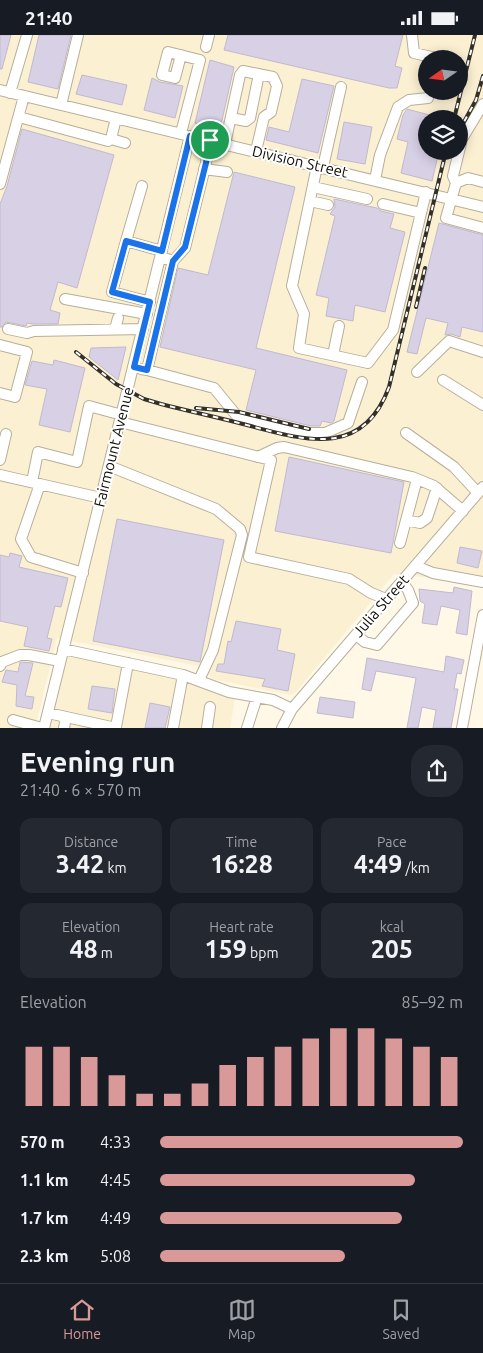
<!DOCTYPE html>
<meta charset="utf-8">
<style>
:root{--surface:#171b24;--page:#242831;--text:#f1f3f6;--muted:#9ea1a6;--line:#363941;--accent:#d89998}
body{margin:0;font-family:Ubuntu,sans-serif;background:var(--page);color:var(--text);height:100vh;display:flex;flex-direction:column;font-size:19px;white-space:nowrap}
*{box-sizing:border-box;margin:0}
p{font-size:16px;color:var(--muted)}
.icon{flex:none;width:28px;height:28px;fill:none;stroke:currentColor;stroke-width:2;stroke-linecap:round;stroke-linejoin:round}
.map{position:relative;height:693px;overflow:hidden}
.side{display:flex;flex-direction:column;background:var(--surface);flex:1}
.side>*{flex:none}
.needle{width:32px;rotate:256deg}
.controls{position:absolute;left:418px;top:15px;display:grid;gap:10px}
.controls a{display:grid;place-items:center;width:50px;height:50px;border-radius:50%;background:var(--surface);box-shadow:0 2px 12px #0003;font-size:25px}
.pin{position:absolute;display:grid;place-items:center;width:42px;height:42px;color:#fff;margin:-21px;border:2px solid #fff;border-radius:50%;box-shadow:0 1px 5px #0007}
.round{display:grid;place-items:center;flex:none;width:52px;height:52px;border-radius:20px;background:var(--page)}
.summary{display:flex;align-items:center;justify-content:space-between;height:85px;padding:0 20px}
h1{font-size:28px;font-weight:600;line-height:38px}
.figures{display:grid;grid-template-columns:repeat(3,1fr);gap:8px;height:85px;padding:5px 20px}
.figures div{display:grid;align-content:center;border-radius:12px;background:var(--page);text-align:center}
.figures b{font-size:25px;font-weight:600}
.figures small{font-size:14px;font-weight:400}
.figures p{font-size:14px}
.chart{height:140px;padding:10px 20px}
.chart p{display:flex;justify-content:space-between}
.chart svg{width:100%;height:90px;margin-top:5px;stroke:var(--accent);stroke-width:6}
ul{padding:0 20px;list-style:none;font-size:16px}
li{display:grid;grid-template-columns:80px 60px 1fr;align-items:center;height:38px}
li i{height:12px;border-radius:6px;background:var(--accent)}
.status{display:flex;justify-content:space-between;align-items:center;height:35px;padding:0 25px;background:var(--surface);direction:ltr}
.status svg{height:14px;fill:currentColor}
.menu{display:flex;justify-content:space-around;align-items:center;height:70px;border-top:1px solid var(--line);background:var(--surface);font-size:14px;color:var(--muted)}
.menu a{display:grid;justify-items:center;gap:2px}
.menu .selected{color:var(--accent)}
.map>svg:first-child{display:block}
</style>
<div class="status"><b>21:40</b><svg viewBox="0 0 49 12"><path d="M0 12V9h3v3zM5 12V6h3v6zM10 12V3h3v9zM15 12V0h3v12zM26 1h20v11H26zM47 4h2v5h-2z"/></svg></div>
<div class="map">
<svg width="483" height="693" viewBox="0 0 483 693">
<rect width="100%" height="100%" fill="#fff8e6"/>
<path fill="#fbf0d2" fill-rule="evenodd" d="M0,0H483V549L394,539L295,658L290,660L213,644L198,631L57,603L35,693H0ZM426,24H459V56H426ZM426,84H459V116H426Z
M64,619L178,645L235,663L230,693H46Z"/>
<path fill="#d8d0e5" stroke="#c1b9ce" d="M0,0H11L2,34H0Z
M39,0H71L58,54L28,47Z
M228,0H403L395,31L402,33L397,53H389L224,15Z
M210,25L234,32L220,94L195,88Z
M82,40L127,50L122,70L76,59Z
M152,43L160,47L183,51L175,83L144,75Z
M302,44L334,51L318,118L266,105L269,92L289,97Z
M407,74L437,82V84H426V116H439L432,146L401,138L408,107L397,104L403,80Z
M344,87L372,92L365,129L337,124Z
M22,94L114,120L77,253L58,247L50,275L60,278L58,289H33L27,288L26,291L6,287L2,292H0V169L7,151Z
M234,137L295,152L256,313L347,335L334,386L331,388L322,386L320,391H311L246,375L256,335L160,312L178,233L208,240Z
M334,164L377,173L381,176L394,179L390,193L405,197L385,277L355,270L353,286L326,281L329,263L316,260L335,181L330,179L335,172Z
M439,188L483,200V297L462,292L460,302L451,299L445,300L448,288L426,283L417,319L407,317Z
M126,312L118,345L89,322L91,313Z
M54,325L85,333L70,397L39,390L47,354L25,350L32,326L53,330Z
M289,422L404,447L391,518L275,496Z
M117,484L224,505L200,627L93,606Z
M460,512L482,516L478,533L457,528Z
M10,518L22,521L19,532L68,543L61,572L55,571L47,603L52,604L49,616L24,611L28,592L0,586V520L9,522Z
M454,552L472,556L467,600L456,598L460,575L441,571L437,590L422,588L425,569L420,566L419,554L453,558Z
M236,586L281,594L277,615L295,619L288,656L262,651L265,644L216,636L218,629H224L228,606L231,607Z
M446,621L464,625L461,639L457,638L454,654H458L451,693H433L436,675L422,672L418,693H407L416,643L376,636L371,656L362,654L367,623L444,637Z
M20,627L33,628L25,661L34,662L32,674L16,671L17,650L2,647L6,635L18,637Z
M92,651L115,654L112,678L88,674Z
M320,662L355,667L353,683L317,678Z
M150,668L170,672L165,693H145Z"/>
<g fill="none" stroke-linecap="round" stroke-linejoin="round">
<defs>
<path id="minor" d="M412,0L414,18L436,23
M206,12L209,0
M0,55L483,172
M10,58L27,0
M61,70L78,0
M19,82L108,106L111,104L116,83
M231,83L246,86L250,83L259,39
M181,98L200,25L168,17L162,40L175,43L181,20
M111,104L125,108
M225,109L240,40L243,36L273,42L277,51L271,77L264,82L256,116
M317,131L292,251L304,279L299,313L368,328L393,295L426,157
M323,132L341,52
M204,134L227,137
M375,145L380,120L398,72L409,65L428,63
M483,147L468,143L456,148L446,183L483,193
M456,148L453,141L462,104L483,69
M0,149L24,61
M142,151L126,206L162,216
M313,152L367,164
M310,166L328,170
M383,169L421,178
M126,206L112,257L150,267
M161,222L173,226L185,213L206,128L210,105
M65,264L147,279
M8,294L27,298L34,296L143,294
M115,294L118,283
M0,310L27,317L15,362L0,358
M333,320L339,291
M141,334L147,335L173,226
M147,335L214,353L237,381L303,398H325L348,388L362,347
M417,337L449,306L483,317
M443,345L483,370
M120,387L271,425L249,522L349,544L371,558L386,564
M406,398L454,432L478,458
M258,422L277,413L284,412L412,442L434,451L463,476
M0,425L6,399
M109,431L216,474L240,494L242,500L213,615L199,645
M0,440L101,463
M32,447L38,417L77,427L89,371L122,380
M40,449L21,504L31,522L83,538
M406,485L420,488L427,483L437,453
M400,508L417,444
M416,531L433,538L483,547
M356,600L365,607L377,610L413,568L408,555L402,547
M63,614L183,640L229,657L273,665L292,674
M0,631L2,627L20,620H29L60,626
M48,678L116,693
M13,685L42,693
M116,692L128,628
M44,693L190,101
M64,693L66,682
M173,693L183,640
M207,693L210,672
M247,693L257,662
M282,693L292,674L483,452
M462,693L483,580"/>
</defs>
<use href="#minor" stroke="#b7af9a" stroke-width="12"/>
<use href="#minor" stroke="#fff" stroke-width="10"/>
<defs>
<path id="rail" d="M454,84L475,0
M459,96L476,65L483,41
M416,272L425,233
M76,317L116,349L144,364L161,369C188,376 216,382 243,389C301,404 362,426 389,352L446,116
M196,373L239,377L309,394"/>
</defs>
<use href="#rail" stroke="#343027" stroke-width="4"/>
<use href="#rail" stroke="#fff" stroke-width="2" stroke-dasharray="5.5" stroke-linecap="butt"/>
</g>
<g fill="none" stroke-linecap="round" stroke-linejoin="round">
<defs>
<path id="route" d="M190,101L210,105L206,128L185,212L173,226L147,335L134,332L150,267L112,257L126,206L162,216Z"/>
</defs>
<use href="#route" stroke="#fff" stroke-width="10"/>
<use href="#route" stroke="#1a73e8" stroke-width="6"/>
</g>
<g text-anchor="middle" stroke-width="4" stroke-linejoin="round" paint-order="stroke">
<g font-size="15" fill="#110e07" stroke="#fff">
<text transform="translate(300 127) rotate(13)" y="5">Division Street</text>
<text transform="translate(114 412) rotate(-76)" y="5">Fairmount Avenue</text>
<text transform="translate(381 571) rotate(-49)" y="5">Julia Street</text>
</g>
</g>
</svg>
<div class="controls">
<a><svg class="needle" viewBox="-14 -14 28 28"><path d="M0-13l5 13h-10z" fill="#e53935"/><path d="M0 13l5-13h-10z" fill="#9ea1a6"/></svg></a>
<a><svg class="icon" aria-label="layers" viewBox="0 0 24 24"><path d="M12 4l9 5-9 5-9-5zM3 14l9 5 9-5"/></svg></a>
</div>
<div class="pin" style="left:210px;top:105px;background:#1e9e55"><svg class="icon" aria-label="arrive" viewBox="0 0 24 24"><path d="M6 21V4h12l-3 4 3 4H6"/></svg></div>
</div>
<section class="side">
<div class="summary"><div><h1>Evening run</h1><p>21:40 · 6 × 570 m</p></div><a class="round"><svg class="icon" aria-label="share" viewBox="0 0 24 24"><path d="M12 15V3M7 8l5-5 5 5M5 13v7h14v-7"/></svg></a></div>
<div class="figures">
<div><p>Distance</p><b>3.42<small> km</small></b></div>
<div><p>Time</p><b>16:28</b></div>
<div><p>Pace</p><b>4:49<small> /km</small></b></div>
</div>
<div class="figures">
<div><p>Elevation</p><b>48<small> m</small></b></div>
<div><p>Heart rate</p><b>159<small> bpm</small></b></div>
<div><p>kcal</p><b>205</b></div>
</div>
<div class="chart"><p><span>Elevation</span>85–92 m</p>
<svg viewBox="0 0 160 44" preserveAspectRatio="none"><path d="M5 44V15M15 44V15M25 44V20M35 44V29M45 44V38M55 44V38M65 44V33M75 44V24M85 44V20M95 44V15M105 44V11M115 44V6M125 44V6M135 44V11M145 44V15M155 44V20"/></svg>
</div>
<ul>
<li><b>570 m</b>4:33<i style="width:100%"></i></li>
<li><b>1.1 km</b>4:45<i style="width:84%"></i></li>
<li><b>1.7 km</b>4:49<i style="width:80%"></i></li>
<li><b>2.3 km</b>5:08<i style="width:61%"></i></li>
</ul>
</section>
<nav class="menu">
<a class="selected"><svg class="icon" aria-label="home" viewBox="0 0 24 24"><path d="M3 11l9-7 9 7M6 9v11h12V9"/></svg>Home</a>
<a><svg class="icon" aria-label="map" viewBox="0 0 24 24"><path d="M3 6l6-2 6 2 6-2v14l-6 2-6-2-6 2zM9 4v14M15 6v14"/></svg>Map</a>
<a><svg class="icon" aria-label="saved" viewBox="0 0 24 24"><path d="M7 4h10v16l-5-4-5 4z"/></svg>Saved</a>
</nav>
